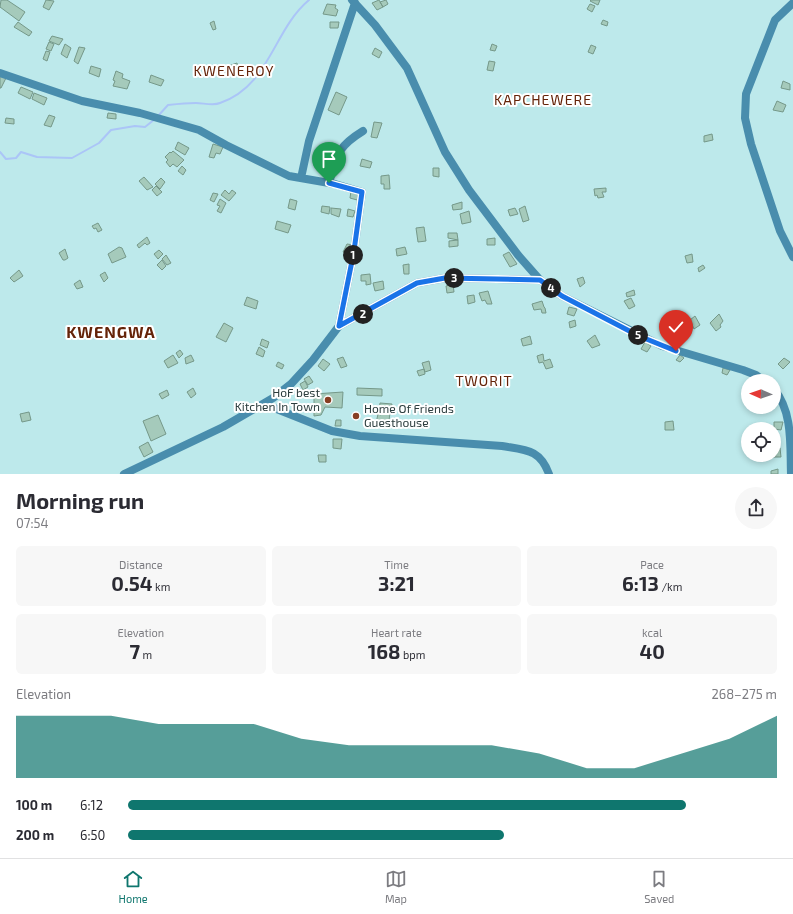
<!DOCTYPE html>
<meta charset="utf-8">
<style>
:root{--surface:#fff;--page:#f7f7f7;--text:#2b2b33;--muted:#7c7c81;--line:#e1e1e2;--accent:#0f766e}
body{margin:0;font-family:"Exo 2",sans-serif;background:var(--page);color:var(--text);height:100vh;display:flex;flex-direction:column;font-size:15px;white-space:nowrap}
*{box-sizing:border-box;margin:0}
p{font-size:13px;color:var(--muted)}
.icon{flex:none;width:22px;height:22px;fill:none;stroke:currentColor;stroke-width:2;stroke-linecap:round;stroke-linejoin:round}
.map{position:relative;height:474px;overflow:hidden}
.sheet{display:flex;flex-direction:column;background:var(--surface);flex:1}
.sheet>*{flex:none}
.needle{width:26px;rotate:272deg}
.tools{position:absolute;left:741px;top:374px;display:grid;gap:8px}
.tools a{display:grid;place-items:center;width:40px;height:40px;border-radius:50%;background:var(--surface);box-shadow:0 2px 6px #0003;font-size:20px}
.pin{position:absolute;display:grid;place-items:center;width:34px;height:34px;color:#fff;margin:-41px -17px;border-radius:50% 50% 50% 0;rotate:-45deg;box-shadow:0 0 4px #0007}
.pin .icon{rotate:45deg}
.km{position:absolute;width:20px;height:20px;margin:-10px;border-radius:50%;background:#222;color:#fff;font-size:11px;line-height:20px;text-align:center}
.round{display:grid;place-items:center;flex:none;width:42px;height:42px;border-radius:21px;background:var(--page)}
.summary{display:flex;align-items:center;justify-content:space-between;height:68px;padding:0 16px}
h1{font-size:22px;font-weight:700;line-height:30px}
.metrics{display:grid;grid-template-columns:repeat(3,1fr);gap:6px;height:68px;padding:4px 16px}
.metrics div{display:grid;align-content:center;border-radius:6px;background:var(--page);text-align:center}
.metrics b{font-size:20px;font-weight:700}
.metrics small{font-size:11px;font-weight:400}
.metrics p{font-size:11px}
.chart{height:112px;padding:8px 16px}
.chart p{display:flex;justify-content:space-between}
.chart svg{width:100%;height:72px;margin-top:4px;fill:var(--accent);opacity:.7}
ul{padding:0 16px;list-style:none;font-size:13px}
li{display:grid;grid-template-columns:64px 48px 1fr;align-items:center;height:30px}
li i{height:10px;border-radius:5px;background:var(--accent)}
.dock{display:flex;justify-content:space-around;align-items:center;height:56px;border-top:1px solid var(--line);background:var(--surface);font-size:11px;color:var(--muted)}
.dock a{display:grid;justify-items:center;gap:2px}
.dock .current{color:var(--accent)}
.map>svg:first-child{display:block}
</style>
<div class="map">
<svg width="793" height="474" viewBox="0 0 793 474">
<rect width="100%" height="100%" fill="#bde9eb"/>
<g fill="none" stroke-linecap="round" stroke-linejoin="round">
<path stroke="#abc5f7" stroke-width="2" d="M158,116L168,105C177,104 187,103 196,103C203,103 214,106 220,103C270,86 273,30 309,0
M0,152L6,159L16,158L21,152L37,157L72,158L99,143L111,130L135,126L145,127L155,119"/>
</g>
<path fill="#a5cabb" stroke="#759889" d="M1,0H7L25,12L19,21L0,7Z
M46,0L54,1L49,10L43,7Z
M379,0L383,7L377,10L372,3Z
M386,0L388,4L383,7L380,2Z
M591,0H600L598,5L590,1Z
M327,4L336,5L335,8L338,10L336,16L323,14Z
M590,4L595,6L592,12L587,9Z
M603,20L608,22L607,26L601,24Z
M214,21L216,29L213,30L210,23Z
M18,22L32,32L29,36L14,27Z
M330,22H339L338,28H330Z
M52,36L63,39L59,45L49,41Z
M49,42L54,44L51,51L46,49Z
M65,44L71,48L67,58L61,54Z
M492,44L497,46L495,51L490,50Z
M591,45L596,47L593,54L588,52Z
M79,47L85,48L78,64L74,61Z
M375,48L382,52L379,58L372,54Z
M46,51L50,52L47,61L43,59Z
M489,61L495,62L493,71L487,70Z
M237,63L239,70L217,74L216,70Z
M91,66L101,69L99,77L89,73Z
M208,67H215L216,73L208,74Z
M116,71L123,74L122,78L130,81L127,89L113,86L115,81L113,80Z
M151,75L164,80L161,86L149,82Z
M0,76L6,78L1,88H0Z
M783,81L790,84V90L781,88Z
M21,87L33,92L30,99L18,93Z
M336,92L347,97L339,115L328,110Z
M34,93L47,98L44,105L32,99Z
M777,101L786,105L783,112L773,110Z
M108,113L116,114V119L107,118Z
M49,115L55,117L51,127L44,125Z
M6,118L14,119V124L5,123Z
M374,122L382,123L377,138L371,137Z
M712,134L713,140L704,142V136Z
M178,142L189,148L185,155L175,149Z
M213,144L223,147L220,154L216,153L214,158L209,157Z
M173,151L184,160L177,167L173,164L170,167L166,162L168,160L165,157L170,152L171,153Z
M362,159L372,162L370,168L360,166Z
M182,166L186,170L183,175L178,171Z
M433,168H439V177L433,176Z
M389,175L390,189H384V184H381V176Z
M144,177L153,187L147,190L139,181Z
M161,178L165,182L160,189L155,184Z
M156,186L162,192L157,196L152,190Z
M606,188V192H602L604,197L598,198L597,195L595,196L594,189Z
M225,190L229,194L232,190L236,193L229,201L221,195Z
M351,191L359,193L357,200L350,198Z
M213,193L218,194L214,202L210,200Z
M220,199L226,203L221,213L217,211L220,206L217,205Z
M290,199L297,201L295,210L288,208Z
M462,202V209L453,210L452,205Z
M322,206L330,207L329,214L321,212Z
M525,206L529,220L523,222L519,209Z
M331,208L341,209L339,217L331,214Z
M515,208L518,214L510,216L508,210Z
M348,209L355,211L353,217L347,216Z
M469,211L471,222L462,224L460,214Z
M277,221L291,225L288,233L275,229Z
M98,223L102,230L98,232L96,228L94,229L92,226Z
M424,227L426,241L418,242L416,228Z
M448,233H457L458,240L448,238Z
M147,237L150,243L147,245L145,243L139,248L137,245Z
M495,238V245H487V239Z
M458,240V246L449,247V241Z
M347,244L354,245L352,255L343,252Z
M119,247L122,248L126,257L112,263L108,254Z
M405,247L407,254L397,256L396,249Z
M65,249L68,258L65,260H63L59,253Z
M159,250L163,254L158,259L154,254Z
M509,252L517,264L510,267L503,255Z
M692,254L693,262L687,263L685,256Z
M166,255L171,263L167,265L162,259Z
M162,260L166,266L162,270L157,265Z
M409,264V274H404L403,265Z
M703,265L705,268L699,272L698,268Z
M19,270L23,276L14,282L10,278Z
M105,272L108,278L104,282L100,275Z
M370,274L371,284L366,285V281H361V275Z
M583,277L585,283L580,287L577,279Z
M80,280L83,287L77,289L74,284Z
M383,281L384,289L375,291L373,283Z
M453,284L454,292L447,293L446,286Z
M634,290L635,295L627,297L626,293Z
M488,291L492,304H487L485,300L482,301L479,293Z
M474,295L475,302L468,304L467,296Z
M247,297L258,301L256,309L244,305Z
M631,298L635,306L629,309L624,301Z
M542,301L544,307L545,308L546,313H542L541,309L534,310L532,304Z
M569,307L577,309L574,316L567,314Z
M719,314L723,321L720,325L721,327L716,331L710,323Z
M695,316L700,325L694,329L690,320Z
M575,320L576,326L570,328L569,322Z
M224,323L233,328L226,342L216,337Z
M595,335L600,345L592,348L587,341Z
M530,336L532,344L523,346L521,339Z
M262,339L269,342L267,348L260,345Z
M645,342L651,346L647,352L641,349Z
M259,347L265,351L263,357L256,354Z
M180,350L183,354L179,358L176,353Z
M543,354L544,361L550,359L553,367L546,369L543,362L539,363L537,356Z
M173,355L178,363L168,368L164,361Z
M191,355L194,361L186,364L185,358Z
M680,355L684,358L680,362L676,360Z
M343,357L347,366L341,368L337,359Z
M784,358L790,362L783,369L778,364Z
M323,359L330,364L324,371L318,366Z
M429,361L431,370L425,372L422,363Z
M278,362L284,365L282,369L276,366Z
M723,368L730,370L727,375L722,373Z
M424,369L425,374L419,376L417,371Z
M309,376L313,382L308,385L304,379Z
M305,381L308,387L303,390L300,384Z
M193,388L196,394L191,398L187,392Z
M357,388L382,389V396L357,395Z
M167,390L169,395L162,399L159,394Z
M343,392L342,408L325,407L321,415L314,416V394Z
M380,403L392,404L391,411L379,410Z
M382,411L390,413L388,428L379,427L380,424L376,423L378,414L381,415Z
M29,412L31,420L22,422L20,414Z
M158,415L166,434L151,441L143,421Z
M336,420H341V426H335Z
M673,421L674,430H665V422Z
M774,422H783L781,430L774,429Z
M333,439H342L341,449L333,448Z
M148,442L153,452L144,457L139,447Z
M780,448L781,457H773L774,449Z
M318,455H326V462H319Z
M778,469V474H771V471Z"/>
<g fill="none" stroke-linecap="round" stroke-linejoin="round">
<path stroke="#498dad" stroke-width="8" d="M352,0L375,25L407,68L445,152L469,190L518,255L540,280L562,296L662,346L743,370L756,375L764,381
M793,3L775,20L746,94L745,118L751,144L780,231L793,257
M0,73L82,101L140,113L199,130L226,145L289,176L335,184L362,192L354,251L339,326
M301,178L309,141L355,3
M329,183C337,155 337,147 363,131
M774,389C793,412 790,445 791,474
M264,404L332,431L360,436L502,446C526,450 540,449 549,474
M124,474L223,427L273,398L291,384L313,360L339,326L417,283L445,278L540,280"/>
</g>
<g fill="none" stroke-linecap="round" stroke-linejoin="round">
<defs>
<path id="route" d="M329,183L362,192L354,251L339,326L417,283L445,278L540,280L562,296L639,336L676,351"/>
</defs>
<use href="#route" stroke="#fff" stroke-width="8"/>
<use href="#route" stroke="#1a73e8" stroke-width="5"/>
</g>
<g fill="#873e22" stroke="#fff" stroke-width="1.5">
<circle cx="328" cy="400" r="4"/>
<circle cx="356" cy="416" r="4"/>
</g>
<g text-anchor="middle" stroke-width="4" stroke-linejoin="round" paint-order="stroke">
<g font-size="12" fill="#2c3d3e" stroke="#fff" text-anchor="end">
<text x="320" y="397">HoF best<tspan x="320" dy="14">Kitchen In Town</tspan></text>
<text x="364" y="413" text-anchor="start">Home Of Friends<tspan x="364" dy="14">Guesthouse</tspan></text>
</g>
<g font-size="14" letter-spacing="1" fill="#642308" stroke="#fff">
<text x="234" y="76">KWENEROY</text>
<text x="543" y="105">KAPCHEWERE</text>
<text x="484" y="386">TWORIT</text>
</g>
<g font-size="16" font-weight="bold" letter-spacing="1" fill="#642308" stroke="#fff">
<text x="111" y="338">KWENGWA</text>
</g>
</g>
</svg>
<div class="tools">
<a><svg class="needle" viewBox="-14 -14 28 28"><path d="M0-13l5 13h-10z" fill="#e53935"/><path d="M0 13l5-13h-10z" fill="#7c7c81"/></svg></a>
<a><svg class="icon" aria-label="locate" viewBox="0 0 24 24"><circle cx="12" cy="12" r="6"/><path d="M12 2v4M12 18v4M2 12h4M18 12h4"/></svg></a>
</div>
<div class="pin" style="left:329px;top:183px;background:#1e9e55"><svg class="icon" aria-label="arrive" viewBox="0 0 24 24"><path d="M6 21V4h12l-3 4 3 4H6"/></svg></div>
<div class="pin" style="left:676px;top:351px;background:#d93025"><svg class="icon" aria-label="check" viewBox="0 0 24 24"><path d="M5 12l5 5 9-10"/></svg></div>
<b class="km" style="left:353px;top:255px">1</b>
<b class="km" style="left:363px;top:314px">2</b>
<b class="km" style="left:454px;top:278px">3</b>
<b class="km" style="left:551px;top:288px">4</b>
<b class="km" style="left:638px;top:335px">5</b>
</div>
<section class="sheet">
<div class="summary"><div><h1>Morning run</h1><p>07:54</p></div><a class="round"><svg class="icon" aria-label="share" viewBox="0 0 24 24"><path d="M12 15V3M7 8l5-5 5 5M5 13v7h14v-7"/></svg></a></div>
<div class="metrics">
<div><p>Distance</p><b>0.54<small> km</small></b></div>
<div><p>Time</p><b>3:21</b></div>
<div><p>Pace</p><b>6:13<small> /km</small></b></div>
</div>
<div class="metrics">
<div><p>Elevation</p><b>7<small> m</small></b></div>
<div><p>Heart rate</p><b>168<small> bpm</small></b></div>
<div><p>kcal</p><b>40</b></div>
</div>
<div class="chart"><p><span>Elevation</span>268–275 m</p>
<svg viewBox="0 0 160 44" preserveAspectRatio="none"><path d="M0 44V6L10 6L20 6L30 11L40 11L50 11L60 20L70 24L80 24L90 24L100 24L110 29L120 38L130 38L140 29L150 20L160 6V44z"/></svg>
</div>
<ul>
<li><b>100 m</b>6:12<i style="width:86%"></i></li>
<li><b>200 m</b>6:50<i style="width:58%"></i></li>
</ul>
</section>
<nav class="dock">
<a class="current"><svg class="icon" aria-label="home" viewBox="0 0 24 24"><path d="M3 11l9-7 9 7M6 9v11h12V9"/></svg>Home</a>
<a><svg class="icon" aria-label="map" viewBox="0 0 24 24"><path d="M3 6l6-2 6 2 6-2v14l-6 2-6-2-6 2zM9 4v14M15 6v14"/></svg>Map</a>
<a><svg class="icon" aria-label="saved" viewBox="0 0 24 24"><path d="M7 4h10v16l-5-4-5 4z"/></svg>Saved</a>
</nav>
